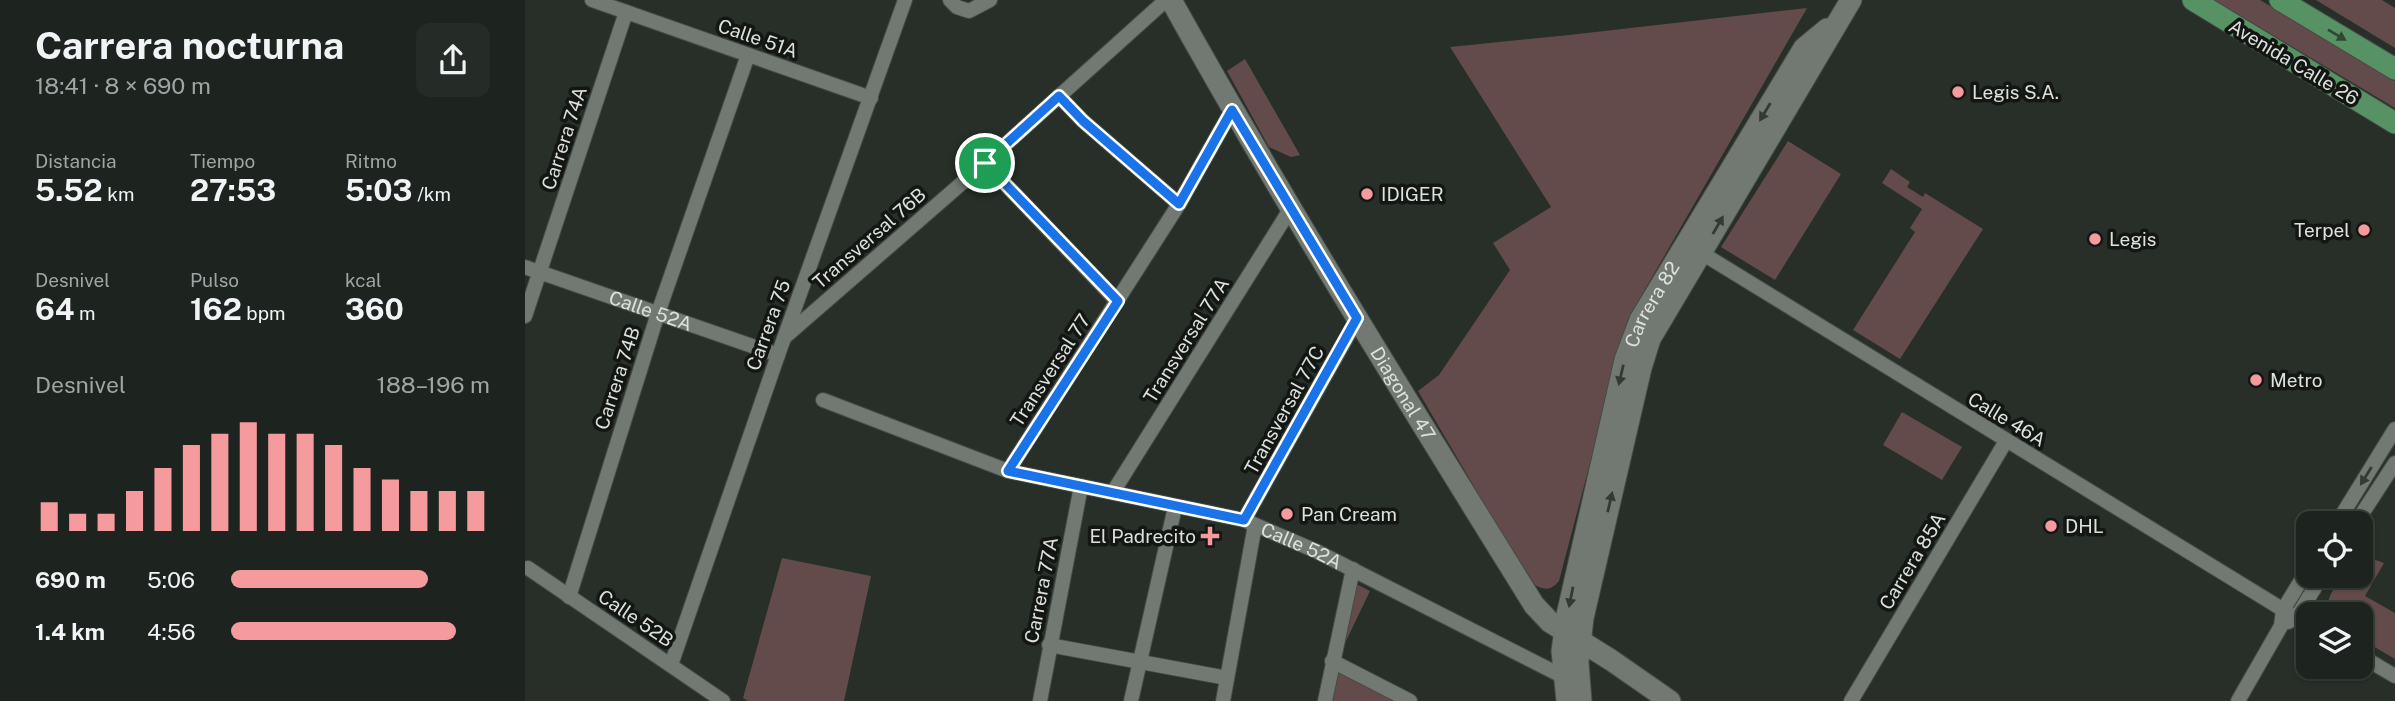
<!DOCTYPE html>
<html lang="es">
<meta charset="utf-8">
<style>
:root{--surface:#1d231e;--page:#252b27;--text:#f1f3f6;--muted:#a0a4a4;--line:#3b403c;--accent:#f59b9d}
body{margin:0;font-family:"Public Sans",sans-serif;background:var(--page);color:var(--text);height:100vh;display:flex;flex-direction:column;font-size:26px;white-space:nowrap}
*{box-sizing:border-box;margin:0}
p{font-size:23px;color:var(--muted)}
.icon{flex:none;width:38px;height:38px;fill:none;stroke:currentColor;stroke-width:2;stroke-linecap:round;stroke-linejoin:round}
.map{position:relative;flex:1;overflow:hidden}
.drawer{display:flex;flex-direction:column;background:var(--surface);width:525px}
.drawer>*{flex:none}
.controls{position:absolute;left:1771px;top:511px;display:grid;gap:14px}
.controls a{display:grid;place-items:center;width:77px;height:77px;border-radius:14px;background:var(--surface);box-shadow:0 2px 5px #0004,0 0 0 2px var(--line);font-size:35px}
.pin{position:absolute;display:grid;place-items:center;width:60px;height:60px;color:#fff;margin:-30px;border:4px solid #fff;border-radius:50%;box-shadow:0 2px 7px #0007}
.round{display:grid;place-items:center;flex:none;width:74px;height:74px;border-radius:14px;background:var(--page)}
.headline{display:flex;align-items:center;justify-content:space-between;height:119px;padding:0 35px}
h1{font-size:38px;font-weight:700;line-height:52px}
.stats{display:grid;grid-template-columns:repeat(3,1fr);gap:10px;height:119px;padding:7px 35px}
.stats div{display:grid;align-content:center}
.stats b{font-size:30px;font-weight:700}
.stats small{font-size:19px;font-weight:400}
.stats p{font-size:19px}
.chart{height:196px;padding:14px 35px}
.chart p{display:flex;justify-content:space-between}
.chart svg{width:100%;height:126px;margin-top:7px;stroke:var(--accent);stroke-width:6}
ul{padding:0 35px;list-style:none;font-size:23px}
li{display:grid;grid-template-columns:112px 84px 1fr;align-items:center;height:52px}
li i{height:18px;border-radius:9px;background:var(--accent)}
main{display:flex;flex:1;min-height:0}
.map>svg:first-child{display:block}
</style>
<main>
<section class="drawer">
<div class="headline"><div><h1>Carrera nocturna</h1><p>18:41 · 8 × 690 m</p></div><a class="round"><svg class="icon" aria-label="share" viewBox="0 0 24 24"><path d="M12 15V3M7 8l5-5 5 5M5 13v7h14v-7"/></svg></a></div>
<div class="stats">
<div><p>Distancia</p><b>5.52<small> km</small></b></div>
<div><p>Tiempo</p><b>27:53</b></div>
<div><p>Ritmo</p><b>5:03<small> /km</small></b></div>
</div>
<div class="stats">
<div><p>Desnivel</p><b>64<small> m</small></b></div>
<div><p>Pulso</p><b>162<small> bpm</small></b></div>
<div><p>kcal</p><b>360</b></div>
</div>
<div class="chart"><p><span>Desnivel</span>188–196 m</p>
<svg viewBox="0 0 160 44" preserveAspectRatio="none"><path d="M5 44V34M15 44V38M25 44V38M35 44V30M45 44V22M55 44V14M65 44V10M75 44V6M85 44V10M95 44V10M105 44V14M115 44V22M125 44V26M135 44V30M145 44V30M155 44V30"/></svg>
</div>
<ul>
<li><b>690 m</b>5:06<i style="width:76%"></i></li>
<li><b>1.4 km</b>4:56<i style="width:87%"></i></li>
</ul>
</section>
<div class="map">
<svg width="1870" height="701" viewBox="0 0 1870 701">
<rect width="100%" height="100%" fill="#272f28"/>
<path fill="#634b4b" d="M1689,0H1735L1870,81V108Z
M1791,0H1857L1870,8V48Z
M1282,8L1103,319L1034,581C1026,590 1021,591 1010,585L971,524L893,391L914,375L985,270L968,243L1026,207L925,47L1044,35Z
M720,59L775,155H776L766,157L744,147L702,71Z
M1263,141L1316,174L1250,280L1196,247Z
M1366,169L1385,182L1382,187L1398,197L1400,193L1458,229L1375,359L1328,330L1390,232L1385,228L1397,209L1357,183Z
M1377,412L1437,447L1417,480L1358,445Z
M257,558L346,576L319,701H223L218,698Z
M1845,558L1859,563L1840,596L1870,613V659L1836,639V614H1806C1798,599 1810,588 1818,576H1836V559Z
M827,582L845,591L810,664L880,701H803Z"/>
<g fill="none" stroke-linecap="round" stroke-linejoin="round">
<defs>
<g id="street">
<path d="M67,0L346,98"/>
<path d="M425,0L432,7L444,11L465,0"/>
<path d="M534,96L558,121L654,204"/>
<path d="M460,163L592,301"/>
<path d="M1170,249L1783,625"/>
<path id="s1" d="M0,267L253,355"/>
<path d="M0,316L101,12"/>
<path d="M261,336L460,163L641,0"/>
<path id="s2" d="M298,400L483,471L719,520L791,551L1039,677"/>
<path d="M483,471L654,204L707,110"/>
<path d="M588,492L766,208"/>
<path d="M719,520L832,319"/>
<path d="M1812,523L1870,429"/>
<path d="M1831,523L1870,463"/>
<path d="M3,568L198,701"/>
<path d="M44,597L133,313L223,55"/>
<path d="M1763,622L1771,618L1797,576"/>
<path d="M524,645L702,678"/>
<path d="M1836,656L1870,676"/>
<path d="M807,661L885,701"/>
<path d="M146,665L253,355L380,0"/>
<path d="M515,701L556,486"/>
<path d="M606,701L650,507"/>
<path d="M698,701L730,525"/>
<path d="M800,701L828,569"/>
<path d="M1326,701L1481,441"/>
<path d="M1713,701L1756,626L1758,610L1783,569"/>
</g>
<g id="secondary">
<path id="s3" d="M646,0C760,205 885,405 1009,605L1025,622L1086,660L1145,701"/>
<path id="s4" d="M1042,701L1037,651L1042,615L1100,360L1115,320L1279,48L1302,29"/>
<path d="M1056,701L1053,662L1058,618L1116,368L1125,339L1326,0"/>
</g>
<path id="primary" d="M1668,0L1870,123
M1755,0L1870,69"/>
</defs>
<use href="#street" stroke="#454c46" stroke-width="16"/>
<use href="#secondary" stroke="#454c46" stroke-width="23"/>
<use href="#primary" stroke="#454c46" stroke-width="23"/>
<use href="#street" stroke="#717972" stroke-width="14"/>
<use href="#secondary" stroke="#717972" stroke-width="21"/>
<use href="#primary" stroke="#569264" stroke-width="21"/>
</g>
<defs><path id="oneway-solid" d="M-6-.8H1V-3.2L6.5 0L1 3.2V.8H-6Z" transform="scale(1.75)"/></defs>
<use fill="#2e4833" href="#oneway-solid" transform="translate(1812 35) rotate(31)"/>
<g fill="#343934">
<use href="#oneway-solid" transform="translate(1240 112) rotate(121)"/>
<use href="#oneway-solid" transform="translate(1193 225) rotate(-60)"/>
<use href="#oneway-solid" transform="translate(1096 375) rotate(103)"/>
<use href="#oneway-solid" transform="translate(1841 476) rotate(122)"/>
<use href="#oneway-solid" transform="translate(1085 502) rotate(-77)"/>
<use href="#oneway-solid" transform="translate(1046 597) rotate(101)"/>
</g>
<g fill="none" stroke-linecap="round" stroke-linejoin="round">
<defs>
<path id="route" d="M534,96L558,121L654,204L707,110L832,318L719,520L483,471L593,301L460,163Z"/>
</defs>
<use href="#route" stroke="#fff" stroke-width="14"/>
<use href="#route" stroke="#1a73e8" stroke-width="9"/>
</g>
<g fill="#f59b9d" stroke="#131613" stroke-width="2.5">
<circle cx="1433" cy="92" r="7"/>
<circle cx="842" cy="194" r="7"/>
<circle cx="1839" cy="230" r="7"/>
<circle cx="1570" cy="239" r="7"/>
<circle cx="1731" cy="380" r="7"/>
<circle cx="762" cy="514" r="7"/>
<circle cx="1526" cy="526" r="7"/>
<path d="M681.5 525.5h7v7h7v7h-7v7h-7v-7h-7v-7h7z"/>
</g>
<g text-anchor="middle" stroke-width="7" stroke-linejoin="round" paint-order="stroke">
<g font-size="19" fill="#dce1dd" stroke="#131613">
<text transform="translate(233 38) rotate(19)" y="7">Calle 51A</text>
<text transform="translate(1769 62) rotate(31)" y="7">Avenida Calle 26</text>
<text transform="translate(39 138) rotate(-72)" y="7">Carrera 74A</text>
<text transform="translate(344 238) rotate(-41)" y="7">Transversal 76B</text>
<text dy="7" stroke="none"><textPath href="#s4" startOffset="410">Carrera 82</textPath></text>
<text dy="7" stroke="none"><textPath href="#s1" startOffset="133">Calle 52A</textPath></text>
<text transform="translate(243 325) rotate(-70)" y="7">Carrera 75</text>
<text transform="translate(661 340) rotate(-58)" y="7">Transversal 77A</text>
<text transform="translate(525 370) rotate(-57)" y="7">Transversal 77</text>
<text transform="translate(92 378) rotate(-72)" y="7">Carrera 74B</text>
<text dy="7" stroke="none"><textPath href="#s3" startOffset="457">Diagonal 47</textPath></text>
<text transform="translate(759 410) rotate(-61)" y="7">Transversal 77C</text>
<text transform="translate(1482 419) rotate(31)" y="7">Calle 46A</text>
<text dy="7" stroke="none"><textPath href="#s2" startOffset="502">Calle 52A</textPath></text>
<text transform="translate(1387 561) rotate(-59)" y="7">Carrera 85A</text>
<text transform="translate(516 590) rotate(-79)" y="7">Carrera 77A</text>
<text transform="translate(111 618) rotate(34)" y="7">Calle 52B</text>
</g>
<g font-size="19" fill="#dce1dd" stroke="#131613" text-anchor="start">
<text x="1447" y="99">Legis S.A.</text>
<text x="856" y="201">IDIGER</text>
<text x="1825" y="237" text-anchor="end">Terpel</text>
<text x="1584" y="246">Legis</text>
<text x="1745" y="387">Metro</text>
<text x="776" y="521">Pan Cream</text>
<text x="1540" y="533">DHL</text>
<text x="671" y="543" text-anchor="end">El Padrecito</text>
</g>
</g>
</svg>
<div class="controls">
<a><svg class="icon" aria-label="locate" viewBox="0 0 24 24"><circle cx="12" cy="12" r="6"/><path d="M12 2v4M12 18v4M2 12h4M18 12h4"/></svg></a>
<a><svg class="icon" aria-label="layers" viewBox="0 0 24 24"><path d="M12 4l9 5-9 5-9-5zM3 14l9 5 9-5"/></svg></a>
</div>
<div class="pin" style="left:460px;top:163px;background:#1e9e55"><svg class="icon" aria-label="arrive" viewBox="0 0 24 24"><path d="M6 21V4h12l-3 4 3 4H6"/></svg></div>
</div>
</main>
